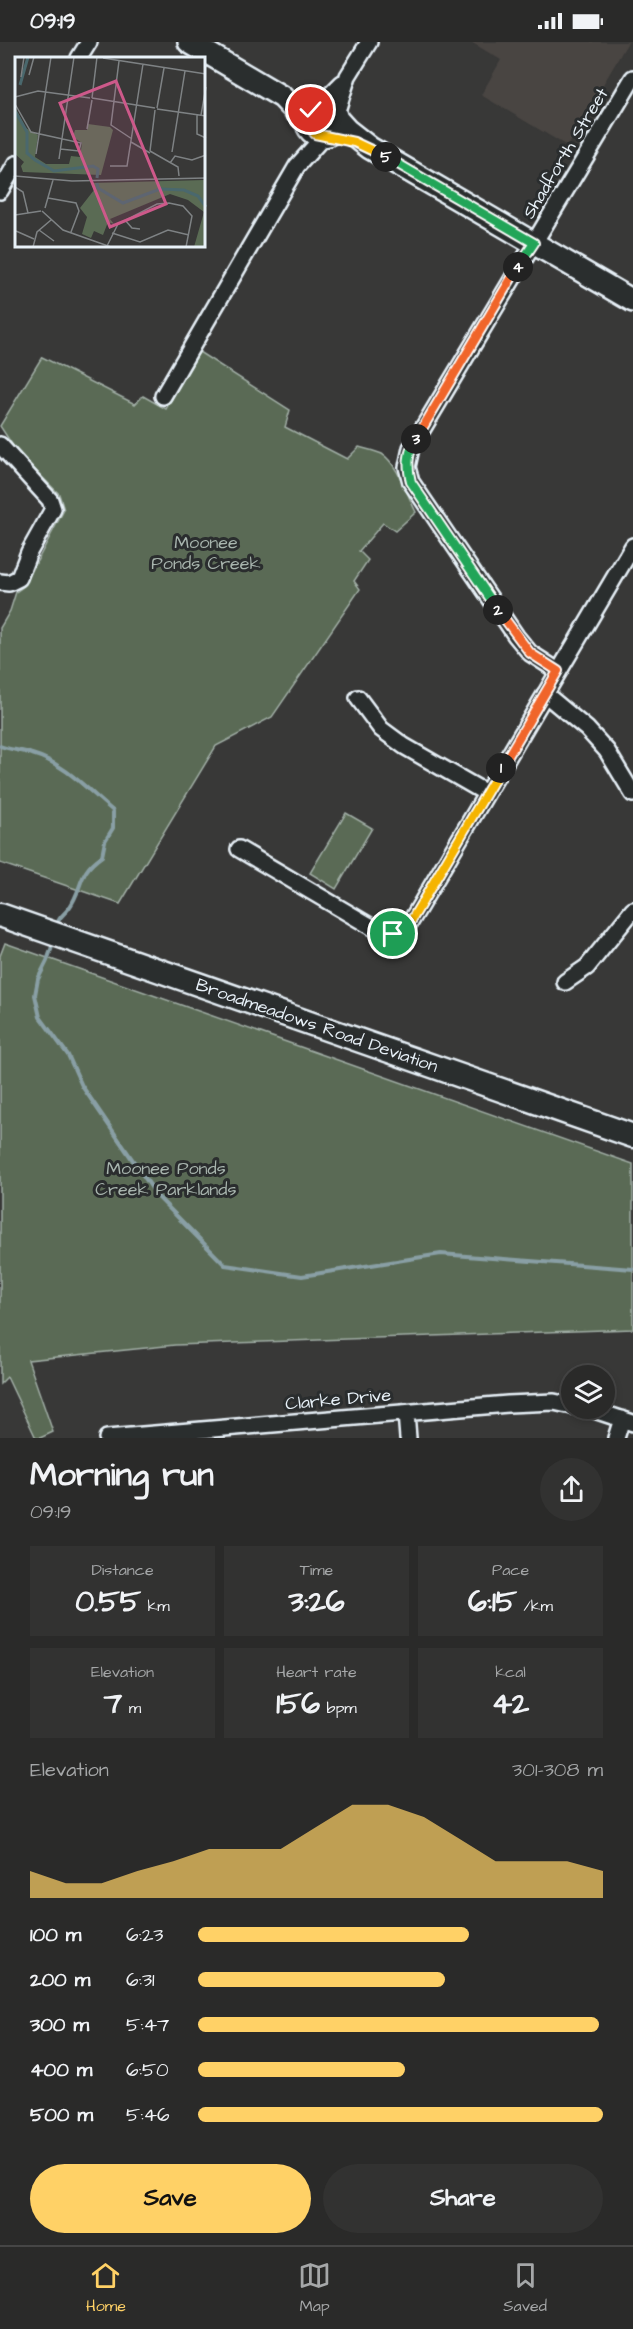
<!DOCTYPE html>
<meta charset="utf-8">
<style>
:root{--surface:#2a2a29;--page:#323231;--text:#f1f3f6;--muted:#a5a7a8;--line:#464646;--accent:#ffd166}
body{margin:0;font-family:"Architects Daughter",sans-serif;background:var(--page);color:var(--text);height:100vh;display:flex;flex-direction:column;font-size:22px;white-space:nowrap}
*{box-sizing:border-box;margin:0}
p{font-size:20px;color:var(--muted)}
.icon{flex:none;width:33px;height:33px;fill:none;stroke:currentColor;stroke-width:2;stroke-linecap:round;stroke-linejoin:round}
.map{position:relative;height:1396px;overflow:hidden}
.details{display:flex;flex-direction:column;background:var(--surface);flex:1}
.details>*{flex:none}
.buttons{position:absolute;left:561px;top:1323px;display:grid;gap:12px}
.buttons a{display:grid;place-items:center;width:54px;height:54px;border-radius:50%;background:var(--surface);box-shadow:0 3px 9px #0003,0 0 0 2px var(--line);font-size:30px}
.pin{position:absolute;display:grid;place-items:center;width:51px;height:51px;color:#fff;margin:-26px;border:3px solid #fff;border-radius:50%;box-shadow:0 2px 6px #0007}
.km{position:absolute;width:30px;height:30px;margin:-15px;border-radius:50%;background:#222;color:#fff;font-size:16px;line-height:30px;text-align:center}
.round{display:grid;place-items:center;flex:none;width:63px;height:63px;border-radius:32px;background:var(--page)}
.headline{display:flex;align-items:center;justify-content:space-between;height:102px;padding:0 30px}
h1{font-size:33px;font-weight:800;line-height:45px}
.stats{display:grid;grid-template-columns:repeat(3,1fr);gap:9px;height:102px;padding:6px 30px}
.stats div{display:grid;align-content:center;border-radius:0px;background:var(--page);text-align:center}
.stats b{font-size:30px;font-weight:800}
.stats small{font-size:16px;font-weight:400}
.stats p{font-size:16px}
.chart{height:168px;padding:12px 30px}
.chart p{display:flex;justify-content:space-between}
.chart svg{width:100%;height:108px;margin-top:6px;fill:var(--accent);opacity:.7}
.button{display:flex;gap:12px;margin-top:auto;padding:12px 30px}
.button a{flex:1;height:69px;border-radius:36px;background:var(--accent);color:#111;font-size:24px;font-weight:800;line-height:69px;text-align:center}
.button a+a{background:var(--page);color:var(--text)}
ul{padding:0 30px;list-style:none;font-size:20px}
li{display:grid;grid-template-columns:96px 72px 1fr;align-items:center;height:45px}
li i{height:15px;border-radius:8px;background:var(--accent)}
.status{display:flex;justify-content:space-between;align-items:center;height:42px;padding:0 30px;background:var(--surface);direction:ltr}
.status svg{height:16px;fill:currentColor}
.menu{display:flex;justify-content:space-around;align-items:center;height:84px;border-top:2px solid var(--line);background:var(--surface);font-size:16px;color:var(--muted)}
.menu a{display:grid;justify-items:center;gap:3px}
.menu .selected{color:var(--accent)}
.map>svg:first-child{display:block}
</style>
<div class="status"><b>09:19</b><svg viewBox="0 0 49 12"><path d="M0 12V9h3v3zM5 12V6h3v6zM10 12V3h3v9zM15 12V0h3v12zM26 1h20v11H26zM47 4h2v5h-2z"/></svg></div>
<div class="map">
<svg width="633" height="1396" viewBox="0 0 633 1396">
<rect width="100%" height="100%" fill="#383837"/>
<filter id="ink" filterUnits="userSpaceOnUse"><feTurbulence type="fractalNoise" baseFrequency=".0167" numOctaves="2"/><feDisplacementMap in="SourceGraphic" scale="12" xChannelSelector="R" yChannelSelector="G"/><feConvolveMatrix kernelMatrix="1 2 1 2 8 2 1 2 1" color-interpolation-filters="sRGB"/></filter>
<g filter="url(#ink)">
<path fill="#494542" d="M471,0H628L567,104L481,53L501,18Z"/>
<path fill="#5a6b54" stroke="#a1aea6" stroke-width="1.5" d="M199,310L290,368L285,385L347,417L359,405C366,407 376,409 382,412C398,422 407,453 416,470L395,489L383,481L359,509L368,518L354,539L360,547L272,675L216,704L120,862L0,821V586L10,569L16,550L24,544L64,468L59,452L17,410L0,384L42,315L135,362L143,354L166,367Z
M346,771L372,786L336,847L310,831Z
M5,901L633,1122V1287L175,1303L28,1318L53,1390L40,1396H36L7,1335L0,1342V914Z"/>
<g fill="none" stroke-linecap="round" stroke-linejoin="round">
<path stroke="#899fa5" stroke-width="4" d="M0,704C10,708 22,708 32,712C64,721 88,748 113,769V786L105,799L102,814C76,832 84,845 69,866C62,875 59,874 56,886
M54,899L47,919L38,937L35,953L40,975L68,1013L82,1044L158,1155L225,1223L302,1234L441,1212L633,1227"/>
<defs>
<path id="street" d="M79,16L89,0
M320,63L342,41
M336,72L348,34L369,0
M0,149L16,122
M163,354L297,124L324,94
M0,403L50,458L53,467L29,510L19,536L9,541L0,540
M558,629L530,611L516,594L411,440L407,425L411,406L633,36
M545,652L587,687L607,709L633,752
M358,656L381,687L404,704L486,751
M239,807L382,891C396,893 402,888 411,879L633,504
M565,940L587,925L633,868
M588,1366L633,1381
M406,1371L408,1396
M107,1396L508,1362L554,1360L572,1364
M616,1396L622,1377"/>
<path id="secondary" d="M189,0L282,55L307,81
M307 79a15 15 0 1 1 30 0a15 15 0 1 1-30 0Z
M337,77L347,88L370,106L633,259"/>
<path id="primary" d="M0,873L633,1094"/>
</defs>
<use href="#street" stroke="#e8f1f8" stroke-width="20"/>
<use href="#secondary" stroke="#e8f1f8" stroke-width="26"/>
<use href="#primary" stroke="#e8f1f8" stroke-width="27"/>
<use href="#street" stroke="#2a2d2e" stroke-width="15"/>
<use href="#secondary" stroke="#2a2d2e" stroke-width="21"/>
<use href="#primary" stroke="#2a2d2e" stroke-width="22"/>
</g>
</g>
<g fill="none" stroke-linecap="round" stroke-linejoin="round" filter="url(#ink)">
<defs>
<path id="split-1" d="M393,892L400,889L411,879L501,726"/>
<path id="split-2" d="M498,568L530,611L558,629L501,726"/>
<path id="split-3" d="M416,397C407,411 407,424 411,440L498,568"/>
<path id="split-4" d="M416,397L518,225"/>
<path id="split-5" d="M386,115L534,201L518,225"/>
<path id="split-6" d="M311,68L307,81L315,92L354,100L386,115"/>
</defs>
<use href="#split-1" stroke="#fff" stroke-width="12"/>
<use href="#split-2" stroke="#fff" stroke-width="12"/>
<use href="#split-3" stroke="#fff" stroke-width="12"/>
<use href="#split-4" stroke="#fff" stroke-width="12"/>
<use href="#split-5" stroke="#fff" stroke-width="12"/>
<use href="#split-6" stroke="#fff" stroke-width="12"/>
<use href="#split-1" stroke="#f5b400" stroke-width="8"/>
<use href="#split-2" stroke="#f0652b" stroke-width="8"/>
<use href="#split-3" stroke="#22a559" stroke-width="8"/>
<use href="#split-4" stroke="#f0652b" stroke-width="8"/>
<use href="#split-5" stroke="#22a559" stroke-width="8"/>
<use href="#split-6" stroke="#f5b400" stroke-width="8"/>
</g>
<g text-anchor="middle" stroke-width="6" stroke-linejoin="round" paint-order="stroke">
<g font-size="18" fill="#e8f1f8" stroke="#2a2d2e">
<text transform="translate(565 111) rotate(-59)" y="6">Shadforth Street</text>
<text transform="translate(317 983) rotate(19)" y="6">Broadmeadows Road Deviation</text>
<text transform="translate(338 1357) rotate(-5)" y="6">Clarke Drive</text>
</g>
<g font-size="18" fill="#a8b5ae" stroke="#2a2d2e">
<text x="206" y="506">Moonee<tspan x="206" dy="21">Ponds Creek</tspan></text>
<text x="166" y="1132">Moonee Ponds<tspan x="166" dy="21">Creek Parklands</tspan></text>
</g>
</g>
<g transform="translate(15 15)">
<rect width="190" height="190" fill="#383837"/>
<path d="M0,50L11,71L23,78L20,100L31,107H54L56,99L65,100L67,86L58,80L60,73H72L73,67L95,70L98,73L86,118L8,115L6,109L9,105L0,97ZM190,123V190H179L189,155L173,143L155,137L95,162L99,167L93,165L88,178L79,174L76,181L67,177L72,160L65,151L79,133L77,126Z" fill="#5a6b54"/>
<path fill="none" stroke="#4a686d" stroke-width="3" d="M5,28L13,0M0,54L12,75V96L20,103L39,114L78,109L83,112L82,121M82,126L83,131L108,146L145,132L169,133L183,139L191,150"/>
<path fill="none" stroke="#7e8284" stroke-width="1.5" d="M88,1L191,17M104,4L96,68L117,82M14,18L19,0M6,20L9,0M0,40L23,34L75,41M77,41L140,51M77,41L82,0M0,47L16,75L66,86L64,94L45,92M142,51L149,11M142,52L191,59M182,58V77L191,81M186,58L191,30M72,72L77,43M116,85L135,96M135,94L163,110L164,119M135,94L140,53M157,95L170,14M21,97L36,0M44,102L59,0M155,106L160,99L177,103L191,98M95,109H112L128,7M0,119L57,124L191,121M0,130L8,135L13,156M33,141L61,146L64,154L56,175M30,151L38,123M27,154L48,173L96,190M0,158L26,154M110,163L117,171L125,172M24,173L39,184M1,174L19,182M97,176L125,185L153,173L174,178M92,189L103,167L142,147L154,146L168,149L177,159L171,190M18,190L22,175L36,163"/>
<path fill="#cd598a" fill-opacity="0.15" stroke="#cd598a" stroke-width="3" d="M101,24L151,147L95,170L45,46Z"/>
<rect width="190" height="190" fill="none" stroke="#e8f1f8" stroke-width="3"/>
</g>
</svg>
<div class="buttons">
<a><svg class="icon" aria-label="layers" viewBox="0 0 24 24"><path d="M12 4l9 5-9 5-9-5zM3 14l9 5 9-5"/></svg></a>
</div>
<div class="pin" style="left:393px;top:892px;background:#1e9e55"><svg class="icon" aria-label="arrive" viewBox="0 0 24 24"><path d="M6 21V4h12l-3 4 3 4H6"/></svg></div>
<div class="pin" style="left:311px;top:68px;background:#d93025"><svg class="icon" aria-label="check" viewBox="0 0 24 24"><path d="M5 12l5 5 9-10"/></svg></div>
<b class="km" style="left:501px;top:726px">1</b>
<b class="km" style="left:498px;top:568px">2</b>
<b class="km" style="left:416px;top:397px">3</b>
<b class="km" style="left:518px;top:225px">4</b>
<b class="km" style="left:386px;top:115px">5</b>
</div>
<section class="details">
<div class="headline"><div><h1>Morning run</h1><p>09:19</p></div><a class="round"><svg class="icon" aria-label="share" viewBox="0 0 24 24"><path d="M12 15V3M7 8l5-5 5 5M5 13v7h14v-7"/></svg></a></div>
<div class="stats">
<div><p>Distance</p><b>0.55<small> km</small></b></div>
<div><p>Time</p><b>3:26</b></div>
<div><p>Pace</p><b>6:15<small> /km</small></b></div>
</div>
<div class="stats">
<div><p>Elevation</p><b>7<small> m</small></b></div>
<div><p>Heart rate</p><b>156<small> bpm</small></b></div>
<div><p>kcal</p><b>42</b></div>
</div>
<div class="chart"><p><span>Elevation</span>301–308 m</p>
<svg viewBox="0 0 160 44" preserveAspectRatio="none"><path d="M0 44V33L10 38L20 38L30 33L40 29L50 24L60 24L70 24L80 15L90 6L100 6L110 11L120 20L130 29L140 29L150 29L160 33V44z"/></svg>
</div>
<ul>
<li><b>100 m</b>6:23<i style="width:67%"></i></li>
<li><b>200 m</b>6:31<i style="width:61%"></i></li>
<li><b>300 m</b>5:47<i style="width:99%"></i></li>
<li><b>400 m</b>6:50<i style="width:51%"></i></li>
<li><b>500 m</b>5:46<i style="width:100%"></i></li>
</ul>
<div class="button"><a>Save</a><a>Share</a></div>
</section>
<nav class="menu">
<a class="selected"><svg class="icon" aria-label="home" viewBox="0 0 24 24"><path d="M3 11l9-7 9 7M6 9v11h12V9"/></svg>Home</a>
<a><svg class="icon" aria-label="map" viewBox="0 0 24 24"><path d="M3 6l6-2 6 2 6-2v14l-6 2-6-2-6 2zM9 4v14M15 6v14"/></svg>Map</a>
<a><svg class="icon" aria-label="saved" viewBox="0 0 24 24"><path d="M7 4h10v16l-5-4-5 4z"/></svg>Saved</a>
</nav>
